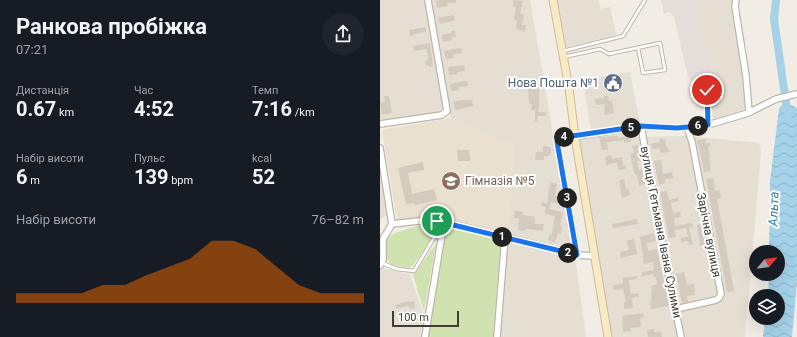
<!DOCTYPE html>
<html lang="uk">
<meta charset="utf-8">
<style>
:root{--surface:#171b24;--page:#20242c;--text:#f1f3f6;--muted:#9ea1a6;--accent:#b45309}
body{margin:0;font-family:Roboto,sans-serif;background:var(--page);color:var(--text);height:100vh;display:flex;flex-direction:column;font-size:15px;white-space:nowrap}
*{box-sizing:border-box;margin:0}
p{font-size:13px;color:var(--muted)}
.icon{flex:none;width:22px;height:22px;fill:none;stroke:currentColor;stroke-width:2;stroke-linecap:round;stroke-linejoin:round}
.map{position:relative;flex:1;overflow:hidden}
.sheet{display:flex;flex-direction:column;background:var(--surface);width:380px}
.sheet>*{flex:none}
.needle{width:26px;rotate:61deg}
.fabs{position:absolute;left:369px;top:245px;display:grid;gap:8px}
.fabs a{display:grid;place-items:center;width:36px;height:36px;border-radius:50%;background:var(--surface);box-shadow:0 4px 16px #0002;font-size:20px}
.scale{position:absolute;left:12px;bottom:10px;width:67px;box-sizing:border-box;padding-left:4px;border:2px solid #423c35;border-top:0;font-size:11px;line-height:14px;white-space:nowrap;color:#423c35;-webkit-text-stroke:3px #fff;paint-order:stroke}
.pin{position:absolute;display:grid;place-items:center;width:34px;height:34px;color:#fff;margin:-17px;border:2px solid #fff;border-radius:50%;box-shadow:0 1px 4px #0007}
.km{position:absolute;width:20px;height:20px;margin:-10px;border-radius:50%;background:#222;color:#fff;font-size:11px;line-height:20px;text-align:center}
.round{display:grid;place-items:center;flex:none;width:42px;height:42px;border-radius:21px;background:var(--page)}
.head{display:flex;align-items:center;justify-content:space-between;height:68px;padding:0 16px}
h1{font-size:22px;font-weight:700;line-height:30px}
.stats{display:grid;grid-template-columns:repeat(3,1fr);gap:6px;height:68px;padding:4px 16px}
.stats div{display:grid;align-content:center}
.stats b{font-size:20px;font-weight:700}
.stats small{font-size:11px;font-weight:400}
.stats p{font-size:11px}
.chart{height:112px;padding:8px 16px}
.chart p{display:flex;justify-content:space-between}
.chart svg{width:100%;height:72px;margin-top:4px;fill:var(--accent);opacity:.7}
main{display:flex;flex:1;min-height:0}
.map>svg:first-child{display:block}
</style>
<main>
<section class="sheet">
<div class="head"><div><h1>Ранкова пробіжка</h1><p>07:21</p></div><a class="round"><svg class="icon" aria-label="share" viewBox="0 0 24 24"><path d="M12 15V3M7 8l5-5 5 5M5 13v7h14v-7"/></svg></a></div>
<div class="stats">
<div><p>Дистанція</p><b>0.67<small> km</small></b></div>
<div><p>Час</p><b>4:52</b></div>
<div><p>Темп</p><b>7:16<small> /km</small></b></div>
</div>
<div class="stats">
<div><p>Набір висоти</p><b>6<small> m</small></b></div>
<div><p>Пульс</p><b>139<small> bpm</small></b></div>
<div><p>kcal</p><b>52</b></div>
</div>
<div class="chart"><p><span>Набір висоти</span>76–82 m</p>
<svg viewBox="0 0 160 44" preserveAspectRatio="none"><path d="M0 44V38L10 38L20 38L30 38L40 33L50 33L60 27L70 22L80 17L90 6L100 6L110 11L120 22L130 33L140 38L150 38L160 38V44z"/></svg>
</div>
</section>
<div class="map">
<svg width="417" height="337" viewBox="0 0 417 337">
<defs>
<pattern id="water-waves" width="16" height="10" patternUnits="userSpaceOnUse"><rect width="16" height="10" fill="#a5d2e9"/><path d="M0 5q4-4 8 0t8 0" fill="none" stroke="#8fb5c8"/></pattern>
</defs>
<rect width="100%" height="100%" fill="#f1ece4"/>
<path fill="#e4ded3" d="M0,0H150L193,251L128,235L134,146L71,118L69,105L64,107L59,113L0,122Z
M177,0H218L221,9L230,7L236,35L186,47Z
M322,0H354L366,109L333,119L329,79L334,78L320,21Z
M250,72L260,123L211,131L203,80Z
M258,129L260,137L306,136L379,143L381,152L365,337H232L198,141L200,138Z
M0,168L8,215L0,219Z
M128,241L195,257L206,337H119Z
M0,250L2,258L0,263L4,268L30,275L44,315L41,337H0Z"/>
<path fill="#e3ded9" d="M281,0H322L320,21L334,78L325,80L327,90H318L308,77L294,17L290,12L284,14Z"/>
<path fill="#e9e0cf" d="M71,118L134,146L128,235L53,216L17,220L2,130Z"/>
<path fill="#cfe2b0" d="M53,221L57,226L55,234L33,265L29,268L11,265L7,259L6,239L15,233Z
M69,227L121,239L113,337H48L63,243Z
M56,244L44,311L33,275Z"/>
<path fill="url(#water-waves)" d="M409,104L417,108V282L412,337H383L385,318H398V296H388L389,274H398V252H389L390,181L399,109L401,106Z"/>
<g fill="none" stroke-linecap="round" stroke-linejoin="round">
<path stroke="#a5d2e9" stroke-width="8" d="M396,0L394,19L407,110L409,114"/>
</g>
<path fill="#d4cabe" d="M60,0H76V3H67L68,6L57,8L56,1Z
M134,0L143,1L140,14H144L142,25H146L145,31L136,29L137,20H134L136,7H133Z
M74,15L75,20L60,24L58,18Z
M46,27V32L34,34V35L30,36L29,30Z
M71,31H75L76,37H71L72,40L63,42L62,35L72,33Z
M50,43L53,66L49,67V65L46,66L45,61L48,60L47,49L34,51L33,46Z
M81,48L82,53L73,54L74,58L66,59L64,51Z
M84,65L85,71L77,72L78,74L69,75L68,67Z
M83,81H87L88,86L79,87V90L73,91L71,90L70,84Z
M155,84H159V104L158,112H166V116H158L157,121H155V110H151L152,104H149L148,88L140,87V85H155Z
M4,96H9L12,113L2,115L0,103L5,102Z
M224,96H228L229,101H232L234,113L225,115L224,104L216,105L215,99L224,98Z
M82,100H92L93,106L75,110L73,102Z
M250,135L251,142L244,143V140L227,142L228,150H222L219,137L238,136V138Z
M279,139H285L286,147H288L289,152L280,153V148L272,149L271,144L280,142Z
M326,139V143H330V147H328L330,158H329L331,171L324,172L319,147H318L317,140Z
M258,145L259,149H257L260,161H257L259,170L262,169L265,184L259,186L257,175H255L250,154L254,153L252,146Z
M163,146L170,147V149H171V154H169V156H164V160H155L156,152H163Z
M77,150H89L90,161H78Z
M231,155L232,159L242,157L243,166L246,165V169L239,170L237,162L226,165L225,157Z
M281,160L283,174L292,172L293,178L285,179V183L279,185L274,161Z
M43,162L44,170L28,173L32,194L54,189L57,200L35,205L34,203L26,204L18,168Z
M334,178L335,191L339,190L341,198L337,199L354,291L347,292L326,179Z
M244,179L246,189L248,188L250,195L242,198L239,180Z
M170,182L177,184L175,196L181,197L180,203L171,202L169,209L183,212L180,226H182L181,234L178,233L175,243L168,240L170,234H172L175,216L165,214L166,207L161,206L162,202L167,204Z
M287,191L289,200L298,198L299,201L291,203L293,213L300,212L301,217L294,218L295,226L312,223L313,227L309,228L313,244L309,245L308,241L301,242V238L308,237L306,228L294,230L296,237L289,238L280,192Z
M135,211L143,212L142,215L155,217L154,224H164L163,231L146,229V231L138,230L139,218H134Z
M257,219L258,224L233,228L232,224Z
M322,224L326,244L320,246L317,225Z
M274,233L276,241L267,243L268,251L277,249L289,306L271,309L270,303L271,302V292L272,291L271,286L277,284L276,277H274L273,274L262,276V272L274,270L273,262L264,264L263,260L264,259L260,237Z
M254,239L257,254L241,258L240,252L249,250L247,241Z
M304,272L307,285L314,284L315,295L307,296L308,302L302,303L296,274Z
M257,276V279L249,280L250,290L251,294L258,293L259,297L252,298L253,308L244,309V302H246L243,289L234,290L233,285L243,284V278Z
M34,301L35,308L30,309L29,306L16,308L15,305L20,304V303Z
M263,313L264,317L260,318L261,327L250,328L251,331L243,332L242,316Z
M274,329V332H281L282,337H268L267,330Z"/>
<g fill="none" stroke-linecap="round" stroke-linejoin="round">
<defs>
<path id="lane" d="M183,51L243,36L265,0
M184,57L220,49L229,54L280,43L285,70L263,73L258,48
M327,90L328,125
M2,263L17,269L34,271L61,226"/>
<path id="street" d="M356,0L355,6L366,76L369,112
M0,124L62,115L67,111L48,0
M261,126L280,234L301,337
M0,148L12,224
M197,255L177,142L178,139L261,126L297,128L328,125L368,113L396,99L417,94
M0,265L3,260V239L12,224L47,220L60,221L197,255L215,256
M296,309L336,300L339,298L341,294L312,142L307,127
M45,337L64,222
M117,337L125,237"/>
<path id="secondary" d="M173,0L189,88L195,137L228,337"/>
</defs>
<use href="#lane" stroke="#beb6ab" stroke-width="4.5"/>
<use href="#street" stroke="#beb6ab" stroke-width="8"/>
<use href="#secondary" stroke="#cdbb97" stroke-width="9"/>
<use href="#lane" stroke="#fff" stroke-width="2.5"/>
<use href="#street" stroke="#fff" stroke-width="5.5"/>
<use href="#secondary" stroke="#f9eac6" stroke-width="7"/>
</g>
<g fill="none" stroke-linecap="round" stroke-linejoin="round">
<defs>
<path id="route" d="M57,221L197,255L177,142L178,138L261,126L297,128L328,125L327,90"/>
</defs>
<use href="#route" stroke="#fff" stroke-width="8"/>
<use href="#route" stroke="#1a73e8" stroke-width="5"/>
</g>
<defs>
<symbol id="civic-disc" viewBox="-11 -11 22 22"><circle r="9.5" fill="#5c6f8a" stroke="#fff"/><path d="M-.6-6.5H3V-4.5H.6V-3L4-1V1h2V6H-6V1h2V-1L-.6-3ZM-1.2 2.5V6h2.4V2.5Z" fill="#fff"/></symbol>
<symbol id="school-disc" viewBox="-11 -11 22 22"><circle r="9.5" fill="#8d6e63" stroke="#fff"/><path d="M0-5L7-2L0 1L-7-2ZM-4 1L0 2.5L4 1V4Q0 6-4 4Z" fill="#fff"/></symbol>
</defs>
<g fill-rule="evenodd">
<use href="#civic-disc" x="222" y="72" width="22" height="22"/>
<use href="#school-disc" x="60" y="170" width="22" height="22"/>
</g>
<g text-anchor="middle" stroke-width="4" stroke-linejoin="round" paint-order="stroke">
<g font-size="12" fill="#4e5e75" stroke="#fff" text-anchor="end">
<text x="219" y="87">Нова Пошта №1</text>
</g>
<g font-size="12" fill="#785e54" stroke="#fff" text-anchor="start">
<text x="85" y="185">Гімназія №5</text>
</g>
<g font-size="12" fill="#423c35" stroke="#fff">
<text transform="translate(281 232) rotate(79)" y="4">вулиця Гетьмана Івана Сулими</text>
<text transform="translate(329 235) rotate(79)" y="4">Зарічна вулиця</text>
</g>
<g font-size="13" font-style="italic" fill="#387da4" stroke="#fff">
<text transform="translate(393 209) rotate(-88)" y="5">Альта</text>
</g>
</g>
</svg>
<div class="fabs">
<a><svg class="needle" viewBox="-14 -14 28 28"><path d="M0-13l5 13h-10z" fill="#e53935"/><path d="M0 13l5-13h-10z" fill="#9ea1a6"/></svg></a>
<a><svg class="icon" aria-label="layers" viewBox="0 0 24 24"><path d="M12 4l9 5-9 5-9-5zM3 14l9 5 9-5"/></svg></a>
</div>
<div class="scale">100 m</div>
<div class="pin" style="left:57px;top:221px;background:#1e9e55"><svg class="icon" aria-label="arrive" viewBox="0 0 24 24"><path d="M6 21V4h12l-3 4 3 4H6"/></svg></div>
<div class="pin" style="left:327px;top:90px;background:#d93025"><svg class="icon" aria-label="check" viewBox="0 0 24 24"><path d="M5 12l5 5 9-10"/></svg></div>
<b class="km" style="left:122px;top:237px">1</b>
<b class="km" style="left:188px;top:253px">2</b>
<b class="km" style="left:187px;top:198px">3</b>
<b class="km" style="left:184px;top:137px">4</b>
<b class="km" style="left:251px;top:128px">5</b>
<b class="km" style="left:318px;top:126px">6</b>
</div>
</main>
